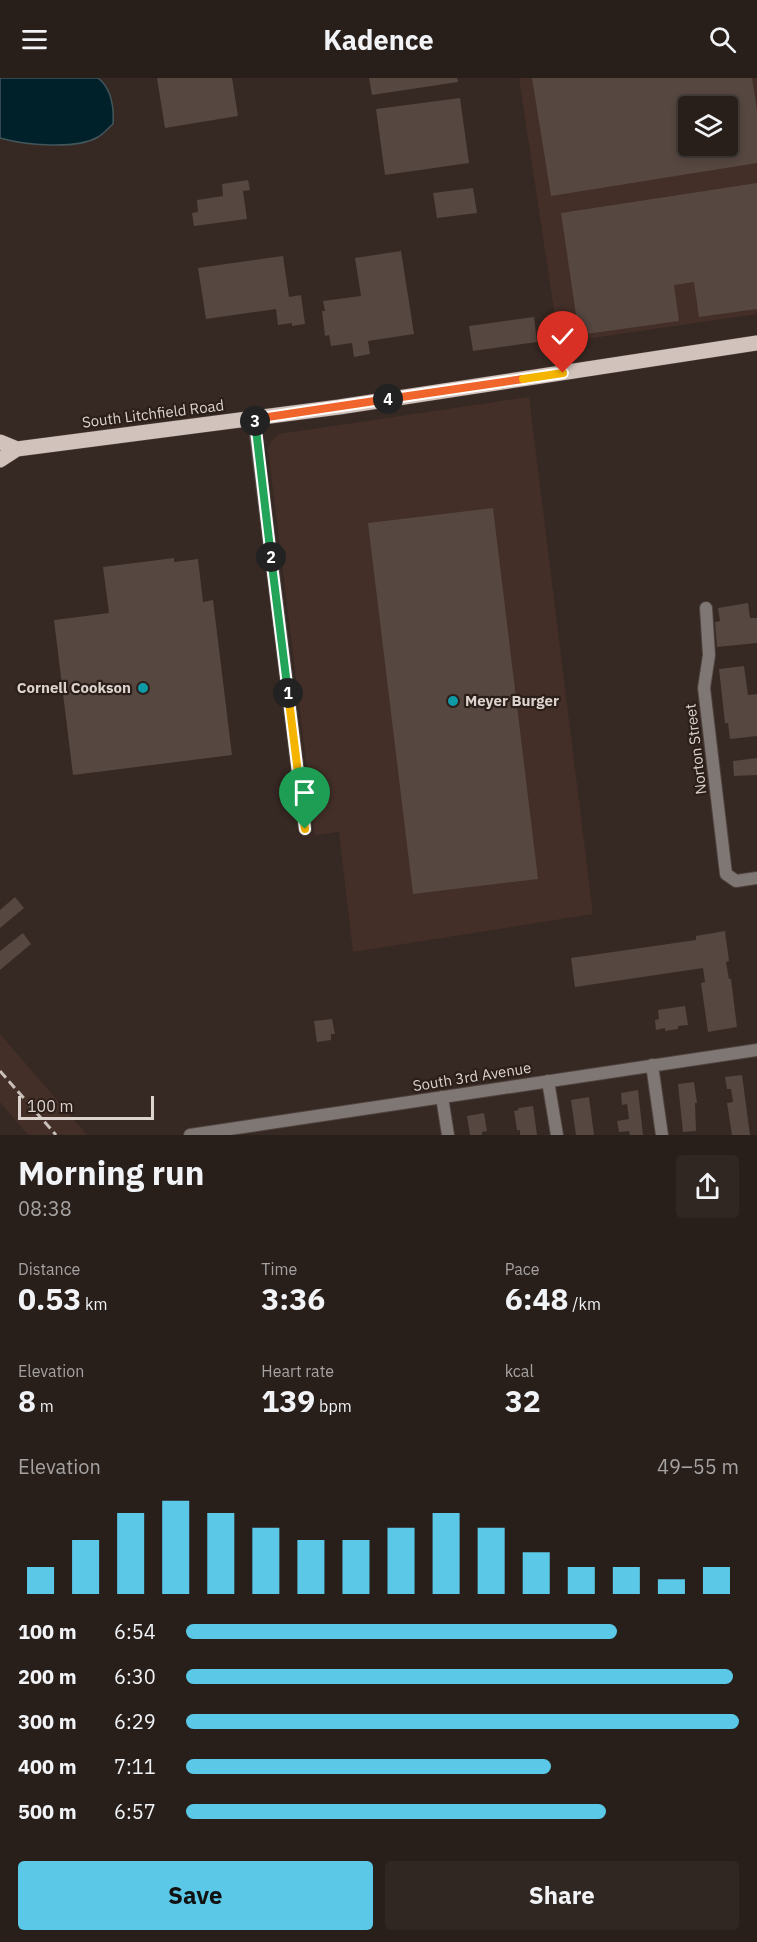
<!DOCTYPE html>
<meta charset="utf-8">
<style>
:root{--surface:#281e1a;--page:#302723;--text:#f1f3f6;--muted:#a5a2a2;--line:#443c39;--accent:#5ac8e6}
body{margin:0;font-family:"IBM Plex Sans",sans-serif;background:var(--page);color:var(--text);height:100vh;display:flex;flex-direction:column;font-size:22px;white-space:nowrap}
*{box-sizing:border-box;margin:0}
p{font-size:20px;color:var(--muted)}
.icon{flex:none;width:33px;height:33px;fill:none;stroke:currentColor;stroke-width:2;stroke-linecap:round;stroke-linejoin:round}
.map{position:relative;height:1057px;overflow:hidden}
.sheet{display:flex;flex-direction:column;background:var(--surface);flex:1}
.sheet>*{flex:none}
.tools{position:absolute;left:678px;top:18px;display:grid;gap:12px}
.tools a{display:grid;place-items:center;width:60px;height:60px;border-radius:6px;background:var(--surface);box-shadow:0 3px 9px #0003,0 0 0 2px var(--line);font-size:30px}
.scale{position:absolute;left:18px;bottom:15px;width:136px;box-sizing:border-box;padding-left:6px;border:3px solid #dcd3cf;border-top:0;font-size:16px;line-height:21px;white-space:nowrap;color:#dcd3cf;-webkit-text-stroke:4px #2c1f19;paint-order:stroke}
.pin{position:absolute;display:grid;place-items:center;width:51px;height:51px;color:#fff;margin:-62px -26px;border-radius:50% 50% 50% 0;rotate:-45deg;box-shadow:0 0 6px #0007}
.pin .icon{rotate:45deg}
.km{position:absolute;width:30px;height:30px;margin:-15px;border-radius:50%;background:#222;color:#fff;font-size:16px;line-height:30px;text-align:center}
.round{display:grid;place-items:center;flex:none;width:63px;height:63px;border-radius:6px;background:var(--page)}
.overview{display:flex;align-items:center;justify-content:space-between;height:102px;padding:0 18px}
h1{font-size:33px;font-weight:700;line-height:45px}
.stats{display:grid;grid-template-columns:repeat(3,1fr);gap:9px;height:102px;padding:6px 18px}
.stats div{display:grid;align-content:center}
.stats b{font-size:30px;font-weight:700}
.stats small{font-size:16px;font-weight:400}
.stats p{font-size:16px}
.chart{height:168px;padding:12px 18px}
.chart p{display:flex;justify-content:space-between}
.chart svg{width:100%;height:108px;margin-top:6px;stroke:var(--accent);stroke-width:6}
.primary-button{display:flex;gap:12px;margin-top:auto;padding:12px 18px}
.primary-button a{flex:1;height:69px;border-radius:6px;background:var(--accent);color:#111;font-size:24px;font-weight:700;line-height:69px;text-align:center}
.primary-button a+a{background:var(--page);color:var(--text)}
ul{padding:0 18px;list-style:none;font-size:20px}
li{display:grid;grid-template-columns:96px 72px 1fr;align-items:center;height:45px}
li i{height:15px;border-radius:8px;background:var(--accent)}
header{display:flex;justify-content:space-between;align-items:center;height:78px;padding:0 18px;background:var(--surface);font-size:27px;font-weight:700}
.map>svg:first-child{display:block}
</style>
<header><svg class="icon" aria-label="menu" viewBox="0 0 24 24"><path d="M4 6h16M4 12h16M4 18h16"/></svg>Kadence<svg class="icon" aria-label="search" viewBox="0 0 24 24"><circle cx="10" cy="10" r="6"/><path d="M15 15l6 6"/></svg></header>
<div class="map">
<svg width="757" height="1057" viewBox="0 0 757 1057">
<rect width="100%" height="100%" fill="#362823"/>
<path fill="#432f27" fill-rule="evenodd" d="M519,0H757V236L559,265ZM688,28H728V68H688Z
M529,319L593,836L353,874L339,754L315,757L268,371L272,362L279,356Z
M0,956L59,1024L87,1057H28L0,1024Z"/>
<path fill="#01212a" stroke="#43565c" stroke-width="1.5" d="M0,0H98C112,11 114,30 113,46C108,50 104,56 98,59C76,72 24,67 0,60Z"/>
<path fill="#564740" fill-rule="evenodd" d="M157,0H232L238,38L165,50Z
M369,0H457L458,4L372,17Z
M532,0H752L757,32V85L551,118ZM688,28H728V68H688Z
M460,20L469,85L385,97L376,31Z
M248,102L250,112L243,113L247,141L194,148L192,135L198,134L197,122L223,118L222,106Z
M757,105V231L699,239L694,204L674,207L679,243L579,257L561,135Z
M473,110L477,135L437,140L433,115Z
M401,173L414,256L368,263L370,276L354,279L352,265L331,268L329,257L325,258L322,233H325L323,223L361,218L355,180Z
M283,178L289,219L301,217L305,246L292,248V245L278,247L276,231L206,241L198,190Z
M534,239L537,264L473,273L469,248Z
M493,430L538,801L413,816L368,445Z
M174,480V484L198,481L203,524L213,522L232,677L73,697L54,542L109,535L103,489Z
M748,525L750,540H757V565L717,569L715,544L720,543L718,530Z
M744,588L748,617L757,616V658L730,661L728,645H725L719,591Z
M757,680V697L734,698L733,683Z
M15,819L24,830L0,850V832Z
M725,853L729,883L726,884L729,901H731L737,949L708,954L701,905L705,904L703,890L575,909L571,880L696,862V858Z
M23,855L31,866L0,892V873Z
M685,928L688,947L678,948V951L665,953V950L656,952L655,942L659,941L658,932Z
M332,941L335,956H331V962L317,964L314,943Z
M742,997L750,1057H732L727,1025L733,1024L731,1011H727L725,999Z
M694,1004L697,1025H695L696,1053L683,1054L678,1006Z
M638,1012L643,1057H630L629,1053L619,1054L617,1043L629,1041L627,1026L622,1027L621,1015Z
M589,1019L594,1057H576L571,1022Z
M533,1028L537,1057H520V1052H517L514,1033L519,1032L518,1030Z
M484,1035L487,1053L482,1054V1057H470L467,1038Z"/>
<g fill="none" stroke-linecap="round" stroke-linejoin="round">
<defs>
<path id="minor" d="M254,341L305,751
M706,530L709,577L704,610L726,796L736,803L757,800
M652,987L662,1057
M548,1003L557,1057
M442,1019L448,1057
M190,1057L757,972"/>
<path id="major" d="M0,364L17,371
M0,382L17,371L339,329L757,265"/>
</defs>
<use href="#minor" stroke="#51433f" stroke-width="14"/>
<use href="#major" stroke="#51433f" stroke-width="16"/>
<use href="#minor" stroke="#7e7773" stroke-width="12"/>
<use href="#major" stroke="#d1c2bb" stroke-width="15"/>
<path stroke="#c8beba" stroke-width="3" stroke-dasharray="9 4.5" stroke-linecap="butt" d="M0,993L56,1057"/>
</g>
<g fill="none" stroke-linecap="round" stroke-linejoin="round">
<defs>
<path id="split-1" d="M288,615L305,751"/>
<path id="split-2" d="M271,479L288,615"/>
<path id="split-3" d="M255,343L271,479"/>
<path id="split-4" d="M255,343L254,341L388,321"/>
<path id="split-5" d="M388,321L523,301"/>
<path id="split-6" d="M523,301L563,295"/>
</defs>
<use href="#split-1" stroke="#fff" stroke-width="12"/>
<use href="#split-2" stroke="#fff" stroke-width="12"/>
<use href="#split-3" stroke="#fff" stroke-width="12"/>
<use href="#split-4" stroke="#fff" stroke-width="12"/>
<use href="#split-5" stroke="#fff" stroke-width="12"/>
<use href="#split-6" stroke="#fff" stroke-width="12"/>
<use href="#split-1" stroke="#f5b400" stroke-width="8"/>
<use href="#split-2" stroke="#22a559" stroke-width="8"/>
<use href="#split-3" stroke="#22a559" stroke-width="8"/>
<use href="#split-4" stroke="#f0652b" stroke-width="8"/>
<use href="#split-5" stroke="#f0652b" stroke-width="8"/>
<use href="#split-6" stroke="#f5b400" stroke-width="8"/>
</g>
<g fill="#0f9aa8" stroke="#2c1f19" stroke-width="2">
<circle cx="143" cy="610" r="6"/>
<circle cx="453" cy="623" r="6"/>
</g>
<g text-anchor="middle" stroke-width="4.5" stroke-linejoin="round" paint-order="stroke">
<g font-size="15" fill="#dcd3cf" stroke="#2c1f19">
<text transform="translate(153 336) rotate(-7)" y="5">South Litchfield Road</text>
<text transform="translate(696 671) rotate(-97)" y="5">Norton Street</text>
<text transform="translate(472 999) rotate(-9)" y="5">South 3rd Avenue</text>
</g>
<g font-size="15" font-weight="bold" fill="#dcd3cf" stroke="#2c1f19" text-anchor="end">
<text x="131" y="615">Cornell Cookson</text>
<text x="465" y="628" text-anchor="start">Meyer Burger</text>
</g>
</g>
</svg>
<div class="tools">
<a><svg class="icon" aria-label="layers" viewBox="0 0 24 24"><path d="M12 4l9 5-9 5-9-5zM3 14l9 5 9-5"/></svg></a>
</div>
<div class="scale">100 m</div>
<div class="pin" style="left:305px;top:751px;background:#1e9e55"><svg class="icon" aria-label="arrive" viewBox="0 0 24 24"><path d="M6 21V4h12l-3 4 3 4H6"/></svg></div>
<div class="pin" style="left:563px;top:295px;background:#d93025"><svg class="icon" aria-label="check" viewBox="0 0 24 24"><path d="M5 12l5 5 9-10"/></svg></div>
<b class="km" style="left:288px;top:615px">1</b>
<b class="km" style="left:271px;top:479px">2</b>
<b class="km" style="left:255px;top:343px">3</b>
<b class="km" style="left:388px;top:321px">4</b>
</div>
<section class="sheet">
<div class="overview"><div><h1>Morning run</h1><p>08:38</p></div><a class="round"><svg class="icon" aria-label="share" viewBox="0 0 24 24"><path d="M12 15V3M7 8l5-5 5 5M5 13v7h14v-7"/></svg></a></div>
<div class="stats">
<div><p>Distance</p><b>0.53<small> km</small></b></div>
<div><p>Time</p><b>3:36</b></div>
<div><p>Pace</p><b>6:48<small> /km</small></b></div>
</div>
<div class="stats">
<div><p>Elevation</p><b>8<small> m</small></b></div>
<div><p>Heart rate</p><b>139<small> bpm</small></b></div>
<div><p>kcal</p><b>32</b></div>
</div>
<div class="chart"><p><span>Elevation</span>49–55 m</p>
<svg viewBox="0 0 160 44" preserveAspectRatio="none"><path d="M5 44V33M15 44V22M25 44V11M35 44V6M45 44V11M55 44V17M65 44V22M75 44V22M85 44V17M95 44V11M105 44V17M115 44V27M125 44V33M135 44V33M145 44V38M155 44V33"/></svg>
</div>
<ul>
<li><b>100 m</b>6:54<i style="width:78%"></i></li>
<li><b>200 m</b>6:30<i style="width:99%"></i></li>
<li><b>300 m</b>6:29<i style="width:100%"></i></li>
<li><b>400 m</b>7:11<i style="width:66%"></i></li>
<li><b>500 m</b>6:57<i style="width:76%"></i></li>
</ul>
<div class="primary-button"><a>Save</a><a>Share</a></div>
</section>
